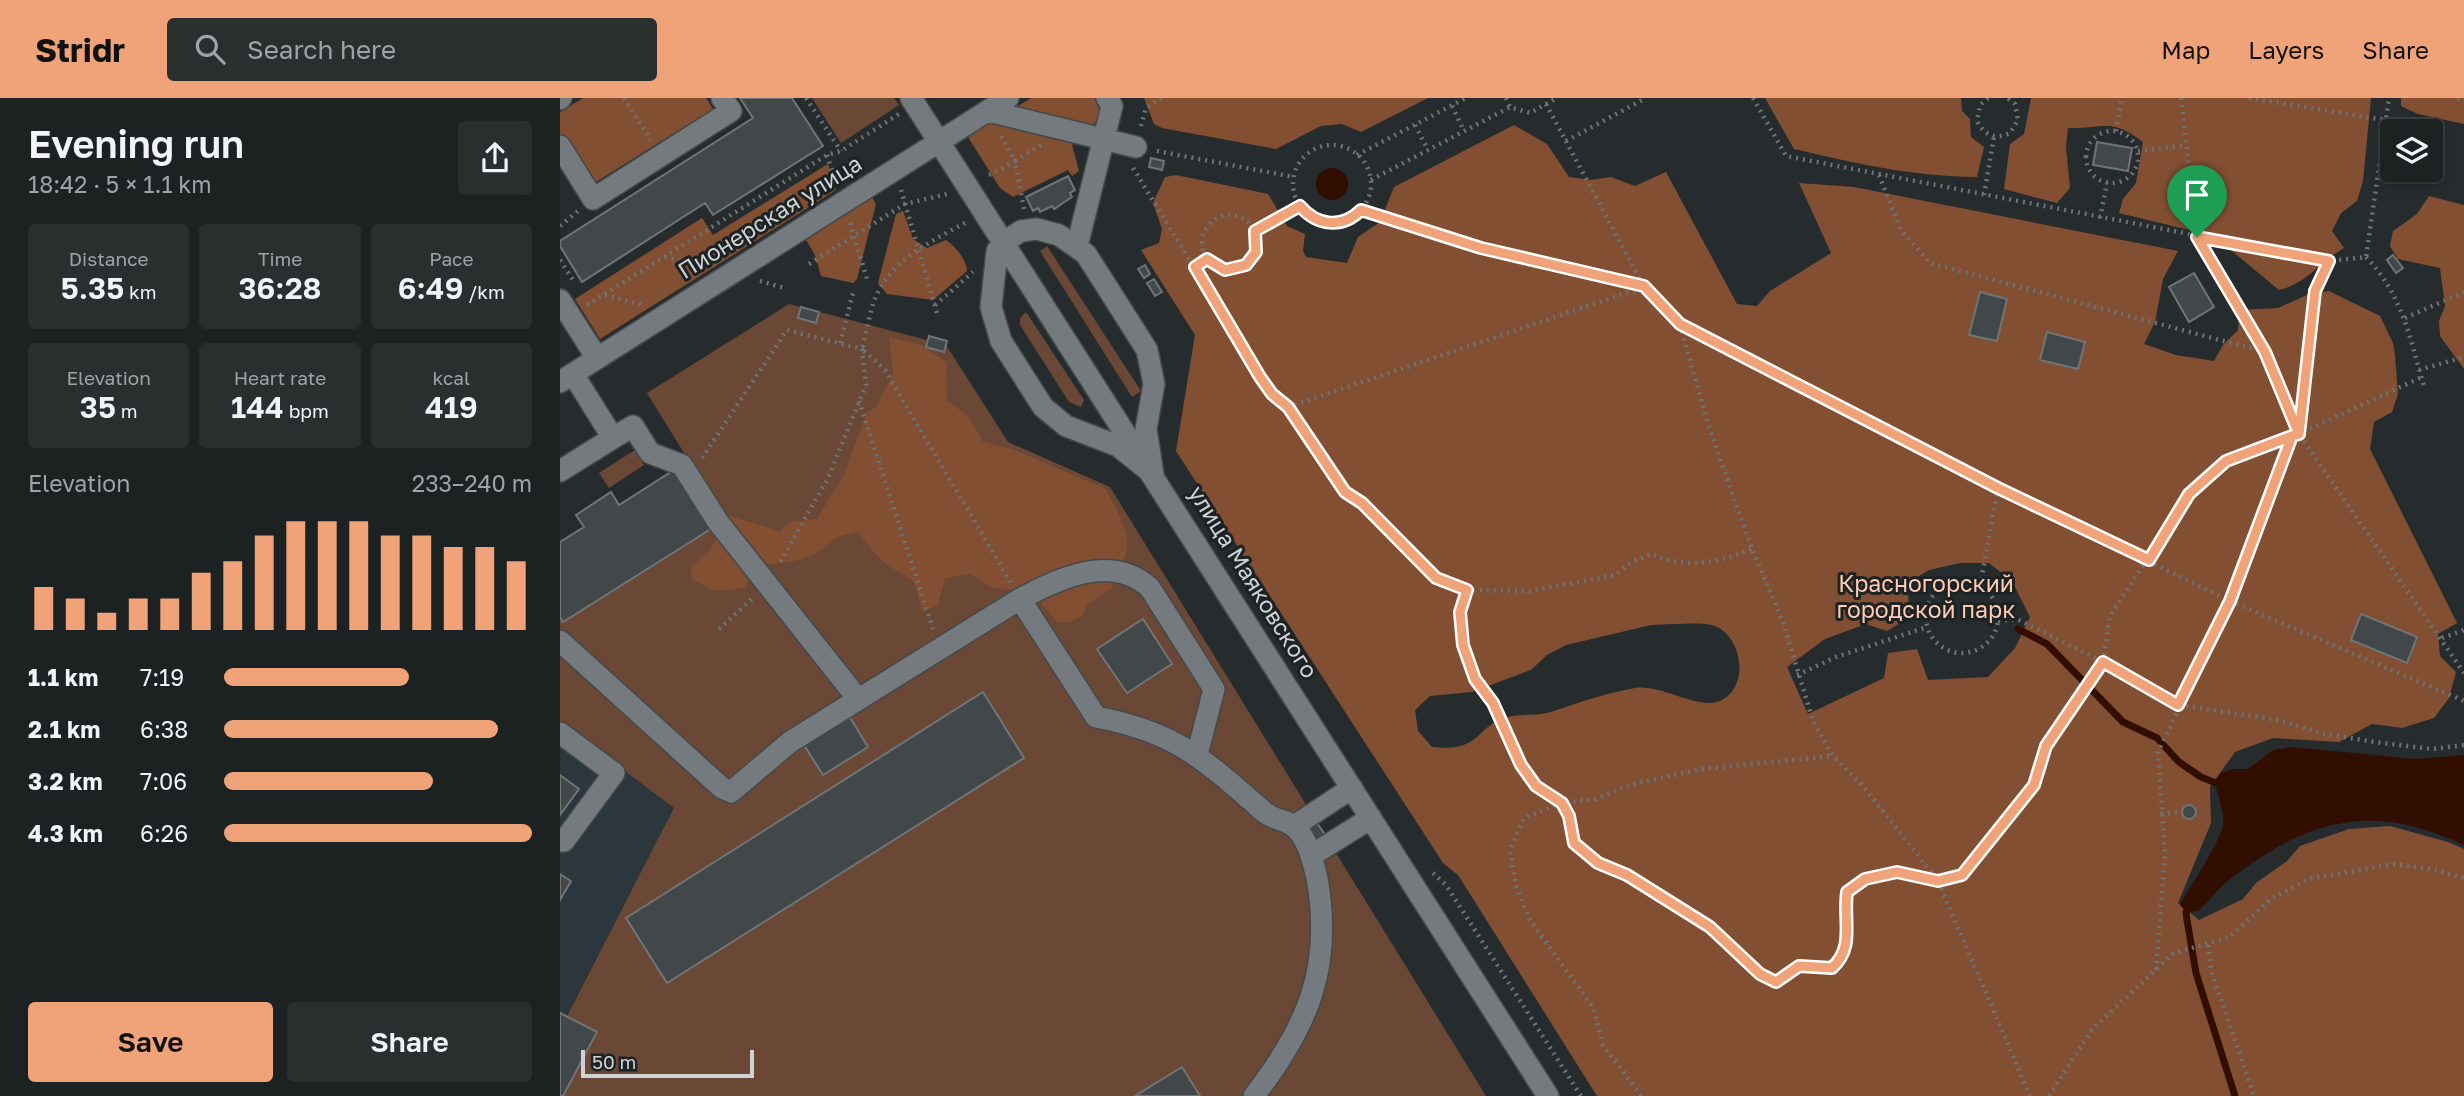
<!DOCTYPE html>
<meta charset="utf-8">
<style>
:root{--surface:#1c2122;--page:#292e2f;--text:#f1f3f6;--muted:#a0a3a5;--line:#3a3e40;--accent:#f0a279}
body{margin:0;font-family:"Golos Text",sans-serif;background:var(--page);color:var(--text);height:100vh;display:flex;flex-direction:column;font-size:26px;white-space:nowrap}
*{box-sizing:border-box;margin:0}
p{font-size:23px;color:var(--muted)}
.icon{flex:none;width:38px;height:38px;fill:none;stroke:currentColor;stroke-width:2;stroke-linecap:round;stroke-linejoin:round}
.map{position:relative;flex:1;overflow:hidden}
.panel{display:flex;flex-direction:column;background:var(--surface);width:560px}
.panel>*{flex:none}
.controls{position:absolute;left:1820px;top:21px;display:grid;gap:14px}
.controls a{display:grid;place-items:center;width:63px;height:63px;border-radius:7px;background:var(--surface);box-shadow:0 4px 10px #0003,0 0 0 2px var(--line);font-size:35px}
.scale{position:absolute;left:21px;bottom:18px;width:173px;box-sizing:border-box;padding-left:7px;border:4px solid #ced2d3;border-top:0;font-size:19px;line-height:24px;white-space:nowrap;color:#ced2d3;-webkit-text-stroke:5px #1d2224;paint-order:stroke}
.pin{position:absolute;display:grid;place-items:center;width:60px;height:60px;color:#fff;margin:-72px -30px;border-radius:50% 50% 50% 0;rotate:-45deg;box-shadow:0 0 7px #0007}
.pin .icon{rotate:45deg}
.round{display:grid;place-items:center;flex:none;width:74px;height:74px;border-radius:7px;background:var(--page)}
.overview{display:flex;align-items:center;justify-content:space-between;height:119px;padding:0 28px}
h1{font-size:38px;font-weight:600;line-height:52px}
.metrics{display:grid;grid-template-columns:repeat(3,1fr);gap:10px;height:119px;padding:7px 28px}
.metrics div{display:grid;align-content:center;border-radius:7px;background:var(--page);text-align:center}
.metrics b{font-size:30px;font-weight:600}
.metrics small{font-size:19px;font-weight:400}
.metrics p{font-size:19px}
.chart{height:196px;padding:14px 28px}
.chart p{display:flex;justify-content:space-between}
.chart svg{width:100%;height:126px;margin-top:7px;stroke:var(--accent);stroke-width:6}
.button{display:flex;gap:14px;margin-top:auto;padding:14px 28px}
.button a{flex:1;height:80px;border-radius:7px;background:var(--accent);color:#111;font-size:28px;font-weight:600;line-height:80px;text-align:center}
.button a+a{background:var(--page);color:var(--text)}
ul{padding:0 28px;list-style:none;font-size:23px}
li{display:grid;grid-template-columns:112px 84px 1fr;align-items:center;height:52px}
li i{height:18px;border-radius:9px;background:var(--accent)}
header{display:flex;align-items:center;gap:42px;box-sizing:border-box;height:98px;padding:0 35px;background:var(--accent);color:#111}
header strong{font-size:33px}
nav{display:flex;gap:38px;margin-inline-start:auto;font-size:24px}
.search{width:490px;height:63px;background:var(--page);display:flex;align-items:center;gap:18px;box-sizing:border-box;padding:0 24px;border-radius:7px;color:var(--muted);font-size:26px}
main{display:flex;flex:1;min-height:0}
.map>svg:first-child{display:block}
</style>
<header>
<strong>Stridr</strong>
<div class="search"><svg class="icon" aria-label="search" viewBox="0 0 24 24"><circle cx="10" cy="10" r="6"/><path d="M15 15l6 6"/></svg>Search here</div>
<nav><a>Map</a><a>Layers</a><a>Share</a></nav>
</header>
<main>
<section class="panel">
<div class="overview"><div><h1>Evening run</h1><p>18:42 · 5 × 1.1 km</p></div><a class="round"><svg class="icon" aria-label="share" viewBox="0 0 24 24"><path d="M12 15V3M7 8l5-5 5 5M5 13v7h14v-7"/></svg></a></div>
<div class="metrics">
<div><p>Distance</p><b>5.35<small> km</small></b></div>
<div><p>Time</p><b>36:28</b></div>
<div><p>Pace</p><b>6:49<small> /km</small></b></div>
</div>
<div class="metrics">
<div><p>Elevation</p><b>35<small> m</small></b></div>
<div><p>Heart rate</p><b>144<small> bpm</small></b></div>
<div><p>kcal</p><b>419</b></div>
</div>
<div class="chart"><p><span>Elevation</span>233–240 m</p>
<svg viewBox="0 0 160 44" preserveAspectRatio="none"><path d="M5 44V29M15 44V33M25 44V38M35 44V33M45 44V33M55 44V24M65 44V20M75 44V11M85 44V6M95 44V6M105 44V6M115 44V11M125 44V11M135 44V15M145 44V15M155 44V20"/></svg>
</div>
<ul>
<li><b>1.1 km</b>7:19<i style="width:60%"></i></li>
<li><b>2.1 km</b>6:38<i style="width:89%"></i></li>
<li><b>3.2 km</b>7:06<i style="width:68%"></i></li>
<li><b>4.3 km</b>6:26<i style="width:100%"></i></li>
</ul>
<div class="button"><a>Save</a><a>Share</a></div>
</section>
<div class="map">
<svg width="1904" height="998" viewBox="0 0 1904 998">
<rect width="100%" height="100%" fill="#262c2e"/>
<path fill="#2b373c" d="M0,624L115,710L6,918L0,914Z"/>
<path fill="#6b4835" d="M252,0H334L339,7L281,45Z
M487,148L581,293L572,299L480,153Z
M229,206L367,242L369,238L387,243L386,247L448,344L550,389L926,998H0V915L7,918L114,710L0,624V444L24,429L16,417L51,394L60,407L129,363L87,295Z
M466,214L524,302L521,309L509,304L460,227V220Z
M75,352L84,367L49,390L39,375Z"/>
<path fill="#834f32" fill-rule="evenodd" d="M23,0H146L153,11L31,87L0,37V14Z
M471,0H535L540,14L536,24L512,47L519,73L512,78L508,72L453,99L440,90L408,39Z
M584,0H868L801,34L782,26L761,28L716,51L602,30L594,26Z
M1205,0H1401L1402,13L1410,21L1411,39L1424,49L1417,79C1355,79 1294,65 1234,51Z
M1471,0H1811L1803,83L1797,103L1781,115L1772,133L1784,150C1760,164 1746,186 1719,192L1654,138L1559,115L1563,101L1576,85L1583,44C1550,19 1544,31 1508,30L1506,49L1510,90L1497,105L1444,91L1450,46L1464,36Z
M1841,0H1904V26L1858,16L1841,8Z
M954,27L987,46L1009,79L1031,82L1051,79L1075,88L1106,74L1177,206L1197,208L1210,193L1271,155L1239,85L1294,89L1618,153L1603,181L1595,224L1584,246L1616,257L1654,263L1663,247L1678,232L1680,212L1718,210L1747,197L1769,193L1820,218L1833,245L1835,257L1838,296L1832,314L1814,324L1810,351L1897,525L1878,536L1880,558L1896,574L1889,600L1874,620L1842,630L1812,626L1779,644L1713,640L1675,654L1650,689L1651,725L1618,805L1639,822L1683,801L1696,785L1727,763L1740,748L1789,731L1830,728L1888,744L1904,751V998H1037L898,777L883,765L616,353L635,237L581,152L599,145L602,131L593,105L605,79L616,77L708,96L727,128L745,136L743,153L746,159L787,165L798,139L820,124L834,89ZM1400,465H1429L1452,483L1470,519L1455,550L1428,579L1368,582L1357,551L1328,555L1324,580L1248,616L1227,569L1265,541L1306,526L1327,533L1351,518L1346,486L1369,472ZM1112,526C1125,526 1144,524 1155,528C1182,539 1190,587 1162,602C1139,614 1104,586 1075,590C1047,595 1020,604 994,613C980,618 966,616 952,618C914,625 925,655 872,649L858,633L855,612L870,598L912,594L971,572L987,557L1006,547L1091,527Z
M268,66L276,92L40,241L15,201L142,120L153,137Z
M1869,98L1904,107V271L1880,238L1879,223L1885,208L1880,170L1838,161L1830,148L1833,133L1857,116Z
M312,99L316,106L297,181L293,185L261,178L255,157L246,142Z
M343,113L353,141L367,150L386,142C396,149 406,161 407,173L373,202L327,196L318,185L336,116Z
M329,239L361,247L386,264L387,302L409,319L423,344L455,352L546,391C554,408 572,435 566,455C561,470 551,473 552,490L528,506L522,518L510,524H497L472,494L433,490L410,476L385,480L378,507L362,514C353,470 354,488 324,464C314,456 306,444 298,434C276,439 280,437 264,450C246,464 220,466 199,466L184,490L156,493L132,482L131,469L150,452L169,418L220,433L230,424L257,421L284,377L307,314L316,309L333,275Z"/>
<path fill="#310e00" d="M756 86a16 16 0 1 1 32 0a16 16 0 1 1-32 0Z
M1732,649L1854,661L1904,657V747C1808,702 1745,722 1664,786C1655,794 1648,805 1638,813L1626,814L1620,807C1629,790 1661,742 1663,728C1665,713 1658,698 1654,684L1661,675L1673,671H1688L1713,652Z"/>
<g fill="none" stroke-linecap="round" stroke-linejoin="round">
<path stroke="#310e00" stroke-width="7" d="M1458,531L1487,546L1563,624L1597,640L1619,664L1641,679L1663,688
M1631,808L1626,814L1627,822L1636,875L1675,998"/>
</g>
<path fill="#42484a" stroke="#6f7577" stroke-width="2" d="M180,0H232L263,48L153,117L145,105L22,184L0,148V143L193,20Z
M1537,44L1572,50L1568,73L1533,67Z
M591,60L604,63L602,72L589,69Z
M508,78L515,92L510,95L512,99L494,111L492,108L480,114L478,110L473,113L466,99Z
M1833,157L1843,170L1836,175L1827,162Z
M585,167L590,176L584,180L578,171Z
M1634,175L1654,209L1629,224L1609,189Z
M594,181L602,194L595,198L587,185Z
M1420,194L1447,201L1437,243L1409,237Z
M241,209L259,214L256,225L238,220Z
M1487,234L1525,244L1518,271L1480,262Z
M369,238L387,243L384,254L366,249Z
M117,370L154,429L3,524L0,519V444L24,429L16,417L51,394L59,407Z
M1801,516L1857,539L1847,565L1791,542Z
M583,521L612,566L567,595L537,551Z
M423,594L464,660L107,885L66,820Z
M289,618L308,649L263,677L244,647Z
M0,677L19,691L0,717Z
M1622 714a7 7 0 1 1 14 0a7 7 0 1 1-14 0Z
M757,725L766,738L757,744L748,731Z
M0,776L11,783L0,802Z
M0,915L37,934L3,998H0Z
M622,969L640,998H575Z"/>
<g fill="none" stroke-linecap="round" stroke-linejoin="round">
<defs>
<path id="minor" d="M351,0L988,998
M0,1L1,0
M428,13L576,49
M0,48L33,101L171,13L162,0
M477,131L499,137L526,156L587,252L594,286L586,331L593,376L558,348L506,328L483,309L441,243L431,209L437,153L444,144L461,133Z
M517,148L552,8L547,0
M0,202L37,260
M0,284L448,0
M53,340L73,328L90,355L122,367L158,424L298,601
M0,373L53,340L13,276
M460,501C500,480 551,455 590,490L654,591L637,657
M0,543L162,690L171,694L230,644L460,501L536,619C605,632 637,654 688,700C695,705 701,713 709,717C716,722 726,722 733,728C748,739 753,764 757,780C773,869 748,928 694,998
M0,635L54,675L4,743H0
M734,728L792,690
M752,757L811,720"/>
</defs>
<use href="#minor" stroke="#44494b" stroke-width="24"/>
<path stroke="#6e7375" stroke-width="4.5" stroke-dasharray="2 5" stroke-linecap="butt" d="M64,0L91,42
M246,0L281,53
M946,0L950,9
M1193,0L1226,58L1769,163L1806,159L1829,0
M1428,0L1420,7L1417,23C1424,37 1435,42 1450,35L1458,22L1455,6L1447,0
M1621,0L1637,139L1705,254L1739,336L1904,575
M1689,0L1825,22L1853,33
M1898,0L1904,4
M986,6L1084,189L1120,226L1438,390L1670,503L1904,603
M892,8L904,33
M855,27L868,52
M581,28L586,10L602,0
M1526 59a26 26 0 1 1 52 0a26 26 0 1 1-52 0Z
M1556,33L1562,0
M1006,43L1086,0
M733 86a39 39 0 1 1 78 0a39 39 0 1 1-78 0Z
M597,53L734,79
M1578,53L1626,47
M267,57L276,84
M797,57L906,0
M573,70L712,296L728,309L785,394L802,405L876,480L888,486L907,492L970,493L1055,477L1072,464L1091,456C1125,471 1158,465 1192,451
M429,77L455,63L441,38
M1319,77L1341,132L1370,165L1705,254
M811,82L950,9L970,15L997,0
M341,92L377,215
M1424,97L1434,39
M464,111L455,63L481,47
M801,112L921,150L1083,188
M642 145a28 28 0 1 1 56 0a28 28 0 1 1-56 0Z
M1540,120L1547,85
M290,125L307,181
M405,125C370,144 329,163 314,203C309,218 306,235 302,251L325,272L451,485
M0,128L18,113
M695,133L740,108
M105,159L144,169
M1806,159C1843,198 1849,238 1864,288
M0,162L15,185
M249,166L345,106L387,96
M635,169L647,161
M200,183L224,190
M45,197L83,207
M27,207L267,57L281,53L339,16
M375,207L413,174
M1845,220L1904,194
M1120,227L1148,326L1192,451L1223,524L1253,623L1273,658L1303,688L1378,783L1470,998
M280,245L293,195
M1859,272L1904,259
M299,303L373,531
M728,309L1084,189
M1739,333L1755,193L1769,163
M142,360L227,232L302,251L306,287L268,380L219,466
M1366 519a36 36 0 1 1 72 0a36 36 0 1 1-72 0Z
M1420,488L1438,390
M907,492L900,514L903,547L915,581L933,605L961,667L976,688L1002,705L1008,718L1014,745L1038,765L1067,777L1150,829L1200,876L1216,884L1239,868L1272,870C1296,849 1283,824 1287,794L1305,781L1337,774L1378,783L1402,777L1474,687L1486,648L1543,564L1550,518L1629,396L1666,363L1732,339
M1438,523L1457,521L1543,564L1618,607L1719,622L1765,636L1815,644L1872,651L1904,647
M159,531L192,501
M1882,540L1904,532
M1237,577L1276,559L1367,529
M1601,716L1618,714
M873,775L886,787L1021,998
M1648,847L1651,872L1694,998
M1596,872L1605,755L1598,654L1670,503L1732,339L1862,279
M1081,998L1043,947L1034,911L970,822L956,788L950,752L964,720L1002,705L1036,701L1069,687L1141,671L1273,658
M1489,998L1533,930L1614,855L1670,839L1711,801L1748,781L1833,766L1871,771L1904,780"/>
<use href="#minor" stroke="#747a7d" stroke-width="21"/>
</g>
<g fill="none" stroke-linecap="round" stroke-linejoin="round">
<defs>
<path id="route" d="M1637,139L1705,254L1739,336L1732,338L1666,363L1629,396L1589,462L1438,390L1120,226L1084,188L921,150L801,112C782,131 757,128 740,108L695,133L696,154L686,167L665,172L647,161L635,169L700,279L712,296L728,309L785,394L802,405L876,480L907,492L900,514L903,547L915,581L933,605L961,667L976,688L1002,705L1009,718L1014,745L1038,765L1067,777L1150,829L1200,876L1216,884L1239,868L1272,870C1295,849 1283,824 1287,794L1305,781L1337,774L1378,783L1402,777L1474,687L1486,648L1543,564L1618,607L1670,503L1732,338L1739,336L1755,193L1769,163L1637,139"/>
</defs>
<use href="#route" stroke="#fff" stroke-width="14"/>
<use href="#route" stroke="#f0a279" stroke-width="9"/>
</g>
<g text-anchor="middle" stroke-width="6" stroke-linejoin="round" paint-order="stroke">
<g font-size="23" fill="#ced2d3" stroke="#1d2224">
<text transform="translate(210 119) rotate(-32)" y="8">Пионерская улица</text>
<text transform="translate(693 484) rotate(58)" y="8">улица Маяковского</text>
</g>
<g font-size="23" fill="#feccb2" stroke="#1d2224">
<text x="1366" y="494">Красногорский<tspan x="1366" dy="26">городской парк</tspan></text>
</g>
</g>
</svg>
<div class="controls">
<a><svg class="icon" aria-label="layers" viewBox="0 0 24 24"><path d="M12 4l9 5-9 5-9-5zM3 14l9 5 9-5"/></svg></a>
</div>
<div class="scale">50 m</div>
<div class="pin" style="left:1637px;top:139px;background:#1e9e55"><svg class="icon" aria-label="arrive" viewBox="0 0 24 24"><path d="M6 21V4h12l-3 4 3 4H6"/></svg></div>
</div>
</main>
